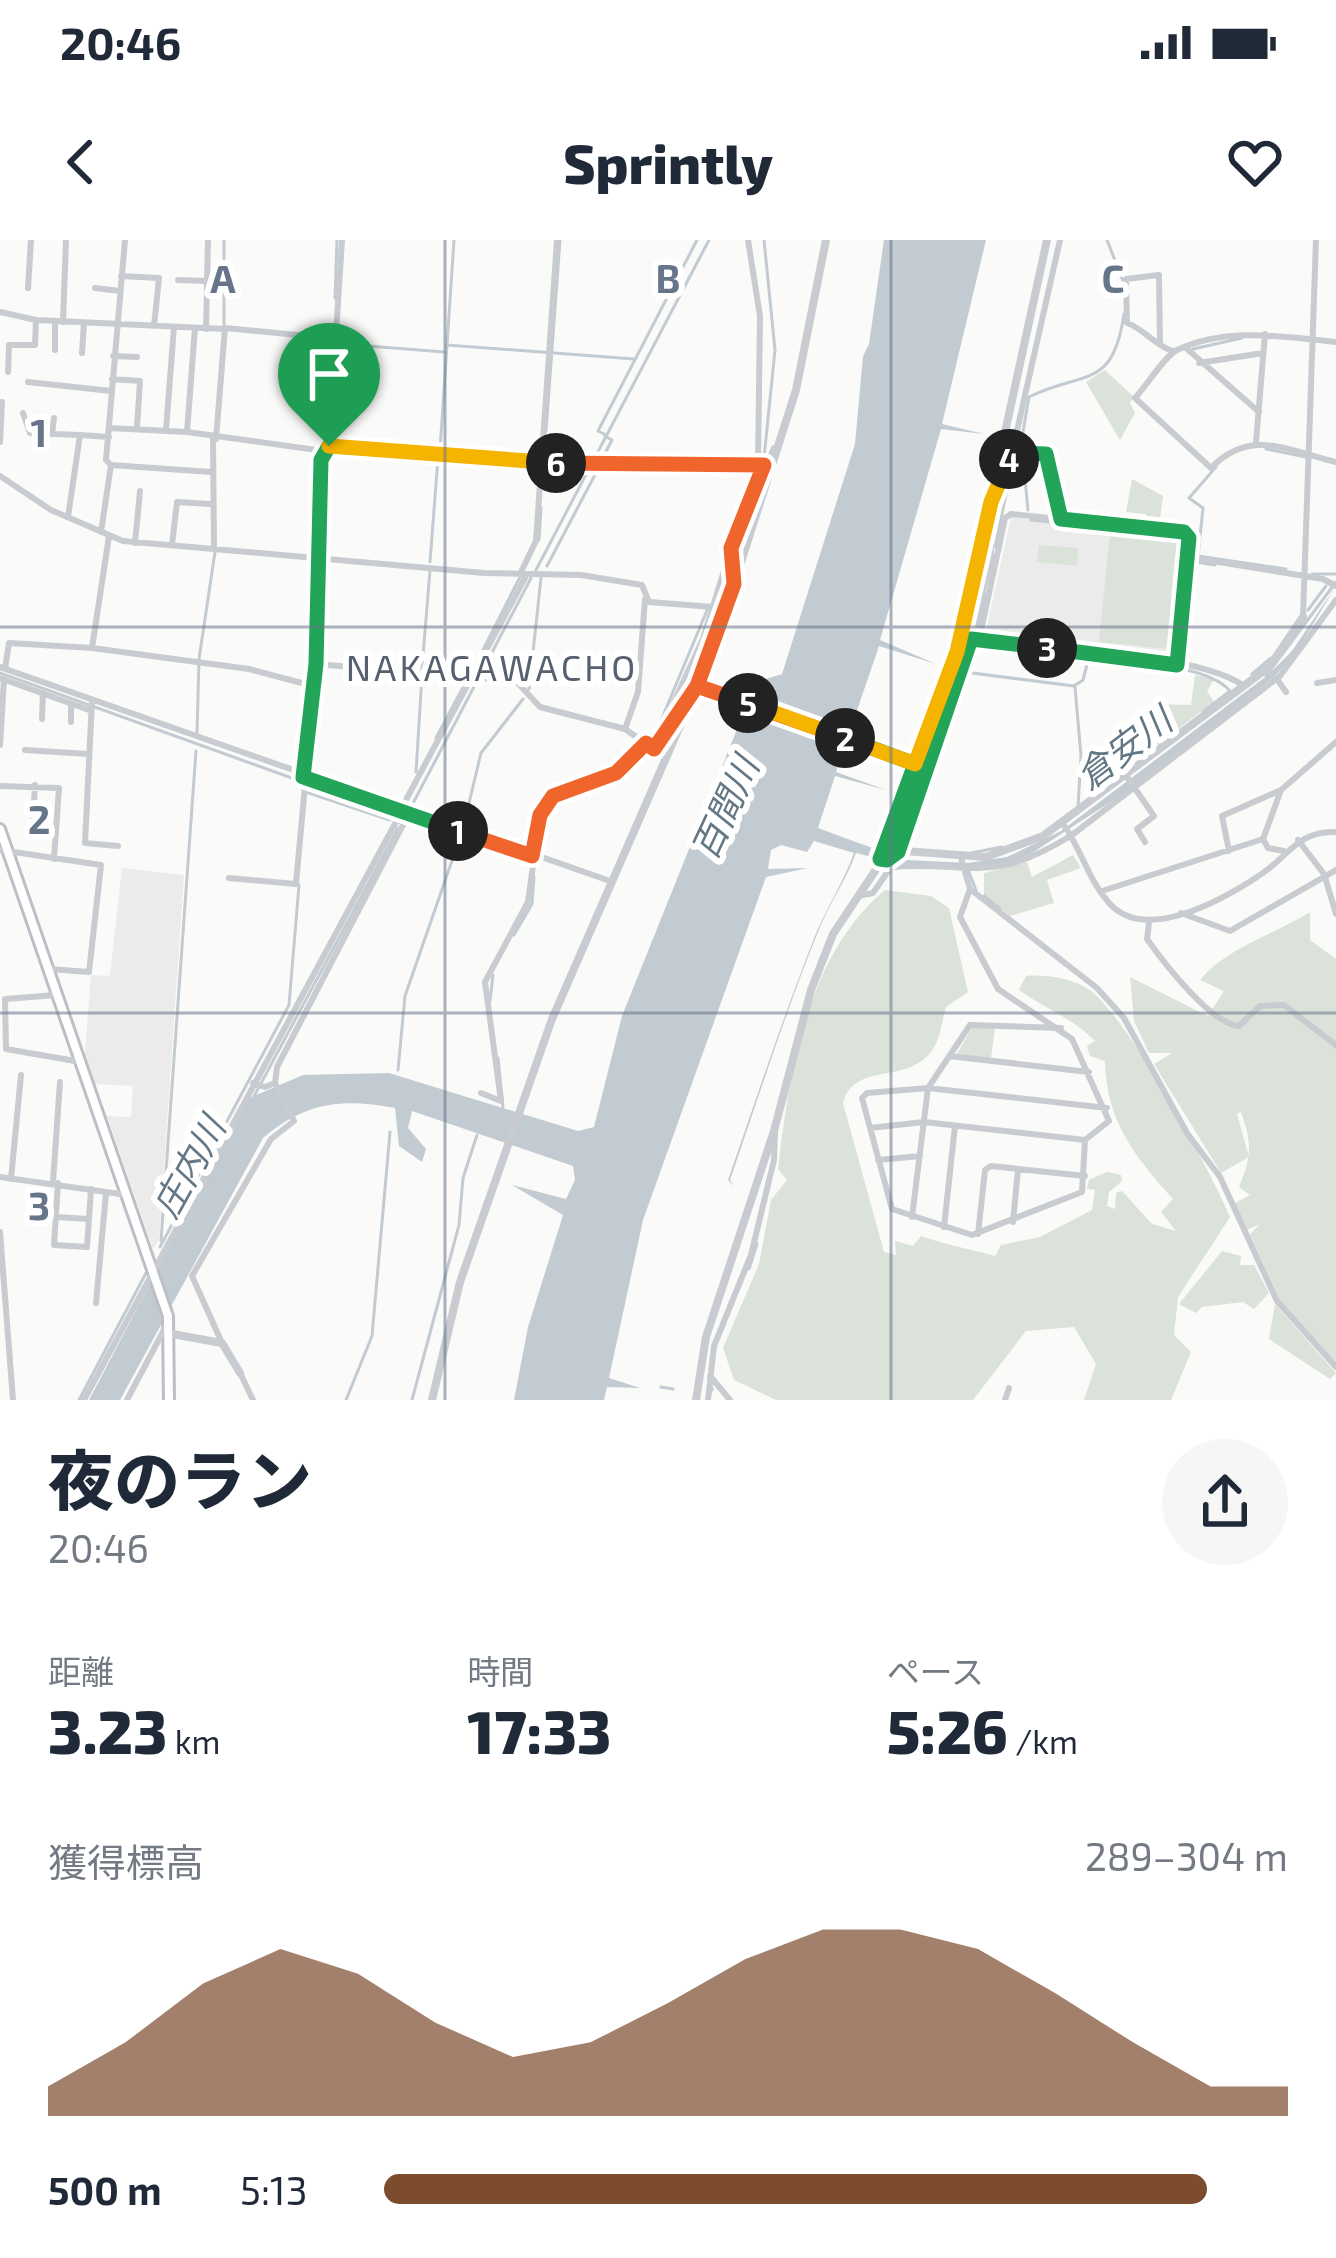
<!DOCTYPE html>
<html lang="ja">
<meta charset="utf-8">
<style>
:root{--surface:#fff;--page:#f6f6f7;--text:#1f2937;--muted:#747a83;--accent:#7d4b2e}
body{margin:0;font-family:"Exo 2","Noto Sans JP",sans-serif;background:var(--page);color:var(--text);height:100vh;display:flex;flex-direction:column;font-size:45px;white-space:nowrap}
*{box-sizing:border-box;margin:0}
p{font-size:39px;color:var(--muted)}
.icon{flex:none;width:66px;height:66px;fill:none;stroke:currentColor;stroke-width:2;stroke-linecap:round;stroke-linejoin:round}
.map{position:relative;height:1160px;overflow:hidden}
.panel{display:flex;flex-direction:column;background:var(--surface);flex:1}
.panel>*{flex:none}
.pin{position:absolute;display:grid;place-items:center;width:102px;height:102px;color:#fff;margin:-123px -51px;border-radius:50% 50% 50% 0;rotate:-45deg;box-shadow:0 0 12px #0007}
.pin .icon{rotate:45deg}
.km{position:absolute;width:60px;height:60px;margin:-30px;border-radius:50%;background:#222;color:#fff;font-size:33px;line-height:60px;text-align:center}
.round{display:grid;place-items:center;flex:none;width:126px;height:126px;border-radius:63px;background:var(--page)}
.overview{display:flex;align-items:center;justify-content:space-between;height:204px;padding:0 48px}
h1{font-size:66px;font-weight:800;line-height:90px}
.figures{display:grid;grid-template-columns:repeat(3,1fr);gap:18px;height:204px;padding:12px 48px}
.figures div{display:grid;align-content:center}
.figures b{font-size:60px;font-weight:800}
.figures small{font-size:33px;font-weight:400}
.figures p{font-size:33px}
.chart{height:336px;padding:24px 48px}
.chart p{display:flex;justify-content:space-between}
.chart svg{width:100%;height:216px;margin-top:12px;fill:var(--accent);opacity:.7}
ul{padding:0 48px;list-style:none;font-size:39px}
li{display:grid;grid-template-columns:192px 144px 1fr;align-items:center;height:90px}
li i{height:30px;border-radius:15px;background:var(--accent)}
.status{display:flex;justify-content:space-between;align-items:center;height:84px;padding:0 60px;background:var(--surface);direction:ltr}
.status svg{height:33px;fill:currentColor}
header{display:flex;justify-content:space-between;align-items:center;height:156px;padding:0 48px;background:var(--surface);font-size:54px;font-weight:800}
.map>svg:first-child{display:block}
</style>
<div class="status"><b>20:46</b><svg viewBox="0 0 49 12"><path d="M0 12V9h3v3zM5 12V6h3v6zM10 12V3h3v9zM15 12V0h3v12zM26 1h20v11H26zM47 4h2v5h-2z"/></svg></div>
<header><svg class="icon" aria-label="back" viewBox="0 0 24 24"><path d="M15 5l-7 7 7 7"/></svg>Sprintly<svg class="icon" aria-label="heart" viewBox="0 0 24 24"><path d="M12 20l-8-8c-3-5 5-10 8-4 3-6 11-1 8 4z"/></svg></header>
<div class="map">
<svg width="1336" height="1160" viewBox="0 0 1336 1160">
<rect width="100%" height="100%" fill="#fafaf8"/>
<path fill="#ebebeb" d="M1011,277L1182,297L1171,419L985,395Z
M122,628L184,635L159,1001L153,1009L107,876L131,877L133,846L95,844L85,813L91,735L110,736Z"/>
<path fill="#dbe2d9" d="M1105,130L1134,157L1130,163L1135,173L1120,200L1086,142Z
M1132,239L1163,256L1159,287L1147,286L1146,274L1126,272Z
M1110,293L1180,300L1169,409L1099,402Z
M1039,305L1078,308L1077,326L1037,322Z
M1195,435L1214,439L1207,451L1214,462L1155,506L1158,464L1191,465Z
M1073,615L1081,628L1047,640L1054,663L1010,676L984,655V633L1027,622L1032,637Z
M885,650L931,656L949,668L968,752L946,767C942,781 940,802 930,813C905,844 854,822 843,863L884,1012L896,1015L895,1001L913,1006L921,996C950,1006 966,1008 995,1016L1001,1005L1040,997L1092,970L1095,950L1087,949L1089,940L1107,932L1121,935L1122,941L1109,952L1107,966L1115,969L1116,953L1122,951L1152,984L1176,991L1161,972L1173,959C1134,916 1106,880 1105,821L1090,816L1087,806L1095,801C1073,778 1045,769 1019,750L1026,736C1044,734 1072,738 1088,749C1125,772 1212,933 1230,977L1178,1057L1174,1095L1191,1112L1171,1160H1084L1096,1124L1074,1087L1026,1091L973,1160H776L734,1140L723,1108L759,1024L771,960L787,940L778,929C789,832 807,715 885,650Z
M1310,672V700L1336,719V1125L1284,1069L1250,994L1260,984L1245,991L1233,964L1250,955L1239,947C1252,916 1252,903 1241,872L1237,874L1249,917L1221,933L1154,824L1172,813H1149L1134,781L1130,737L1208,776L1224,751L1200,740C1226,708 1273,695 1310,672Z
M995,787L991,819L957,814L972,788Z
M1222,1011L1241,1016L1240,1025H1254L1269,1053L1254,1069L1243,1062L1202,1067L1196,1073L1179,1064Z
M1275,1064L1336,1133L1330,1139L1269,1099Z"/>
<path fill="#c2cbd1" d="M884,0H986L942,184L984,194L941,189L880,400L936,424L879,406L836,532L886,550L835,536L818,588L905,620L968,623L1007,617L1061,591L1268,435L1292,411L1336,346L1295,414L1275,436L1124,553L1026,617L995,627L899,624L856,613C846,640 831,661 820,687C786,770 759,856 730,940L734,946L728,940C756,859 783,777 815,696C827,667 843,643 854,613L814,601L807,612L781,605L771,610L768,629L808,628L766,637L643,980L609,1138L640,1148L607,1147L604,1160H514L528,1087L563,975L512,945L566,959L575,940L573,926L412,871L408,888L426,909L422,922L399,906L395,868C342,858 305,862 263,898L120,1160H89L247,859L303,835L389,833L578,891L594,887L622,776L756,442L782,434L855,204L863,116L869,104Z"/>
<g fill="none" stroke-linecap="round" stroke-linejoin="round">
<path stroke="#c2cbd1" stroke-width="3" d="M224,0V87
M764,0L775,110L764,218
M1107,0L1123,41
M335,58L337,0
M342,104L444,112
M446,105L634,119
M1193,109L1242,98
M546,191L560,0
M604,194L598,191L697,0
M326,204L328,175
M1020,209L1029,157C1083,130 1113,151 1124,74
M1266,209L1306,217
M440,210L454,0
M1023,218L1028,270
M601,221L612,200L605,196
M1216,227L1189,258L1203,268L1198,316L1286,329
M323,260L325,218
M744,270L758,227
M1031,280L1183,295L1175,416
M539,300L541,268
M995,307L1014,216
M724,319L732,300
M1190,321L1215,325
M430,322L438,218
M547,326L598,229
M536,330L709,0
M1312,334H1336
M1308,370L1326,346
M976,394L986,354
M481,414L520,337
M422,428L430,330
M964,432L1074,446L1083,440L1089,417C1125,421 1208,424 1230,451L1203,472
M0,433L400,577
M1252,434L1271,418
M1266,436L1336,342
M1075,447L1081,516L1078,567
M529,449L541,338
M197,493L199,419L215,312
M436,498L468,438
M652,502L708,368
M416,532L422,435
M582,547L616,537L647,509
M306,552L390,580
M410,569L531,338
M412,582L530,621
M464,584L481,513L523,459
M912,598L973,404
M538,610L550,568
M971,613L1002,607
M969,632L976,650
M984,656L1000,669
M514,695L532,664L534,637
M490,761L493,735
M498,818L503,867
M398,830L405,756L455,612
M252,860L398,588
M161,1001L196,511
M160,1007L289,765L299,645
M749,1029L757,1004
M661,1147L673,1149
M712,1150V1148
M79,1160L146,1033
M346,1160L372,1096L390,892
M412,1160L459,985L463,938L477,895"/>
<defs>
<path id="secondary" d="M0,589L168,1076L169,1160"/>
</defs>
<use href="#secondary" stroke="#bcc0c6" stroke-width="14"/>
<path stroke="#c8cbd0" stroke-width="6" d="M748,0L760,76L758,223
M121,36L159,38L154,86
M178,40L207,41
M28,48L31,0
M95,48L120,51
M0,72L36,80L225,89
M63,82L66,0
M206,89L208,0
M1336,102C1283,97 1228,86 1177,110C1165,116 1147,145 1135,158L1211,228C1250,188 1287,210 1336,222
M1160,103L1159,35L1126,39L1127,83C1144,89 1157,107 1173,111
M1186,108L1259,172
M55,110V81
M82,113L84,83
M113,116L137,117
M1199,123L1263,113
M8,132L9,105H35L36,80
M112,139L140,141L137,187
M28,142L111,151
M23,173L30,193L80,195
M109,188L187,192L324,211
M166,190L174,87
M187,192L195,88
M52,194L54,178
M213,198L214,308
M216,199L225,88L338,99
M0,202L2,162
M1256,202L1265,94
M329,206L610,226L764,225
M1012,213L1046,214L1061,279
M111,225L211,232
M0,236L51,270L123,301L484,333L581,335L642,345L649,362L713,367
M68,277L80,195L109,197
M101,292L111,225L106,220L125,0
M135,303L140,251
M172,305L177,262L210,264
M733,311V344
M1188,317L1323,339L1336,346
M520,334L536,301L557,0
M1303,377L1316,0
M975,399C1035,406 1200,413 1244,446
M979,400L1005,278L1011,274L1184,292L1189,298L1177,425
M92,408L249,429L313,446
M316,424L516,441L540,467L625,489L654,509L692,454
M0,427L610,641
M5,429L9,403L92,408L109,296
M0,438L89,470
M1277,439L1286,452
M1317,443L1336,440
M92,461L85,603L118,606
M42,479L43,453
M71,482V464
M625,489L638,452L645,359
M0,505L4,439
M654,505L703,399L731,308L774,208
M25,510L88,514
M1127,537L1154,576L1137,589L1145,602
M0,546L59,548L54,619
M400,571L526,336
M33,582L35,545
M1063,584C1081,608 1088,640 1110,664C1146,703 1222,660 1257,637C1287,619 1297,590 1336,592
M1263,599L1281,550L1336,502
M1263,599L1268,608L1284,611
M1298,600L1324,634L1336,674
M0,610L101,625L89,732L49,729
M1229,611L1222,576L1281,550
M898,612L971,399L991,317V262L1012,213L1060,0
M961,618L970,649L1097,748L1124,778L1187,893L1220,937L1277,1061L1336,1127
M229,638L296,644L316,424L321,221L329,204L342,0
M1102,651L1263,599
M858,656L873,653L891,627C973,621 990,646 1072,595L1280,436L1336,360
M1181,673L1230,691L1336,630
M1149,683L1147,699C1164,723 1211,784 1239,786L1260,766L1284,765L1336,805
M56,755L5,759L6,809L81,822
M949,816L1089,832
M253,843L265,847L275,843
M481,853L501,861L485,742L528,662L540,575L561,551L616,533L646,503
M870,888L924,882L1085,900L1109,881L1072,799L998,749L960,677L970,649
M1085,900L1082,952L972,995L892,969L862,858L867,853L928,848L1107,868
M878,920L920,916
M0,937L127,955
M11,939L21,835
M53,942L60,842
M58,943L54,1005L87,1007L91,949
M56,977L89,979
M912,977L928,848L970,785L1061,788
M1013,982L1018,929
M944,987L955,886
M0,992L13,1160
M978,994L985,930L991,926L1085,936
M96,1063L106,953
M222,1103L192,1036L271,899L294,881L275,843L277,827L404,583
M240,1133L253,1160
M710,1136L730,1160
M84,1160L397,580L405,582
M127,1160L167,1084
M708,1160L714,1106L751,1015L774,920L775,894
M1005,1160L1009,1148"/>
<path stroke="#c8cbd0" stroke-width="8" d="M697,445L915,524
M880,619L904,611L986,617L1043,596L1269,427L1303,377
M172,1094L222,1103L240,1133
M432,1160L460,1042L552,779L694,454L734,344L796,150L826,0
M696,1160L706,1097L774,891L811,750L833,694L875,631L957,412L1047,0"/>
<use href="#secondary" stroke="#fff" stroke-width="8"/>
</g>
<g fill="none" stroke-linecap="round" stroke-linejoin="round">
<defs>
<path id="split-1" d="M329,206L321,220L316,424L303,537L458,591"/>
<path id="split-2" d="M458,591L532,616L540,575L553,556L616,533L646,503L654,509L697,446L845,498"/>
<path id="split-3" d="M845,498L915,524L880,619L887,620L898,612L971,399L1047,408"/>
<path id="split-4" d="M1009,219L1012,213L1046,214L1061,279L1184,292L1189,298L1177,425L1047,408"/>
<path id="split-5" d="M748,463L915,524L957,412L991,262L1009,219"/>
<path id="split-6" d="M556,223L764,225L731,308L734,344L697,446L748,463"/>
<path id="split-7" d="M329,206L556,223"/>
</defs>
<use href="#split-1" stroke="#fff" stroke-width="24"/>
<use href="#split-2" stroke="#fff" stroke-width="24"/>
<use href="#split-3" stroke="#fff" stroke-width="24"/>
<use href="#split-4" stroke="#fff" stroke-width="24"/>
<use href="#split-5" stroke="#fff" stroke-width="24"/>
<use href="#split-6" stroke="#fff" stroke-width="24"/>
<use href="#split-7" stroke="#fff" stroke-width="24"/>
<use href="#split-1" stroke="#22a559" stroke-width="15"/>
<use href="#split-2" stroke="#f0652b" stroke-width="15"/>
<use href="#split-3" stroke="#22a559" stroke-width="15"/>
<use href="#split-4" stroke="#22a559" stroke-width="15"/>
<use href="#split-5" stroke="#f5b400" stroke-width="15"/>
<use href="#split-6" stroke="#f0652b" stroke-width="15"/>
<use href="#split-7" stroke="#f5b400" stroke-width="15"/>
</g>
<path fill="none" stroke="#67758b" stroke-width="3" stroke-opacity="0.55" d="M445,0V1160M891,0V1160M0,387H1336M0,773H1336"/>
<g text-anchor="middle" stroke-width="12" stroke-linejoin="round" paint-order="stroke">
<g font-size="36" letter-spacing="3" fill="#56606f" stroke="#fff">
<text x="492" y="441">NAKAGAWACHO</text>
</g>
<g font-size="36" font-style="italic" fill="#637785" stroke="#fff">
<text transform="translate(1124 508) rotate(-37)" y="13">倉安川</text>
<text transform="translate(725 568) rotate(-65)" y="13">百間川</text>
<text transform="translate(189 927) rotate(-61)" y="13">庄内川</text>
</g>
</g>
<g font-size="39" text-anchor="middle" font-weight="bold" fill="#67758b" stroke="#fff" stroke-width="12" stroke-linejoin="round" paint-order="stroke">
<text x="223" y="53">A</text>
<text x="668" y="53">B</text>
<text x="1113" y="53">C</text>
<text x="39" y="207">1</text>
<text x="39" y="594">2</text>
<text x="39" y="980">3</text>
</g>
</svg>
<div class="pin" style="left:329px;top:206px;background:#1e9e55"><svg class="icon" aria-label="arrive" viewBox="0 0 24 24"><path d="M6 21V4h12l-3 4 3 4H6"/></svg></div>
<b class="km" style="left:458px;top:591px">1</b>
<b class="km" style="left:845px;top:498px">2</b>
<b class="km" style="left:1047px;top:408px">3</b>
<b class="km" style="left:1009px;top:219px">4</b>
<b class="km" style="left:748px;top:463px">5</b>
<b class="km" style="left:556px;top:223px">6</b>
</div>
<section class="panel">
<div class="overview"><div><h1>夜のラン</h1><p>20:46</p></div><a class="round"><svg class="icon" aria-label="share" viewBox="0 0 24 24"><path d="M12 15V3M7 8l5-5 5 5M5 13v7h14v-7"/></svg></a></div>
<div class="figures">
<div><p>距離</p><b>3.23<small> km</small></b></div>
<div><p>時間</p><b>17:33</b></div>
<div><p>ペース</p><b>5:26<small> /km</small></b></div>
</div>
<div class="chart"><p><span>獲得標高</span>289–304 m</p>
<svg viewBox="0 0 160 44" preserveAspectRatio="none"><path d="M0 44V38L10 29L20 17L30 10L40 15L50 25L60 32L70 29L80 21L90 12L100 6L110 6L120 10L130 19L140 29L150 38L160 38V44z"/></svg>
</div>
<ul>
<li><b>500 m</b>5:13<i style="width:91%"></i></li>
</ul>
</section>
